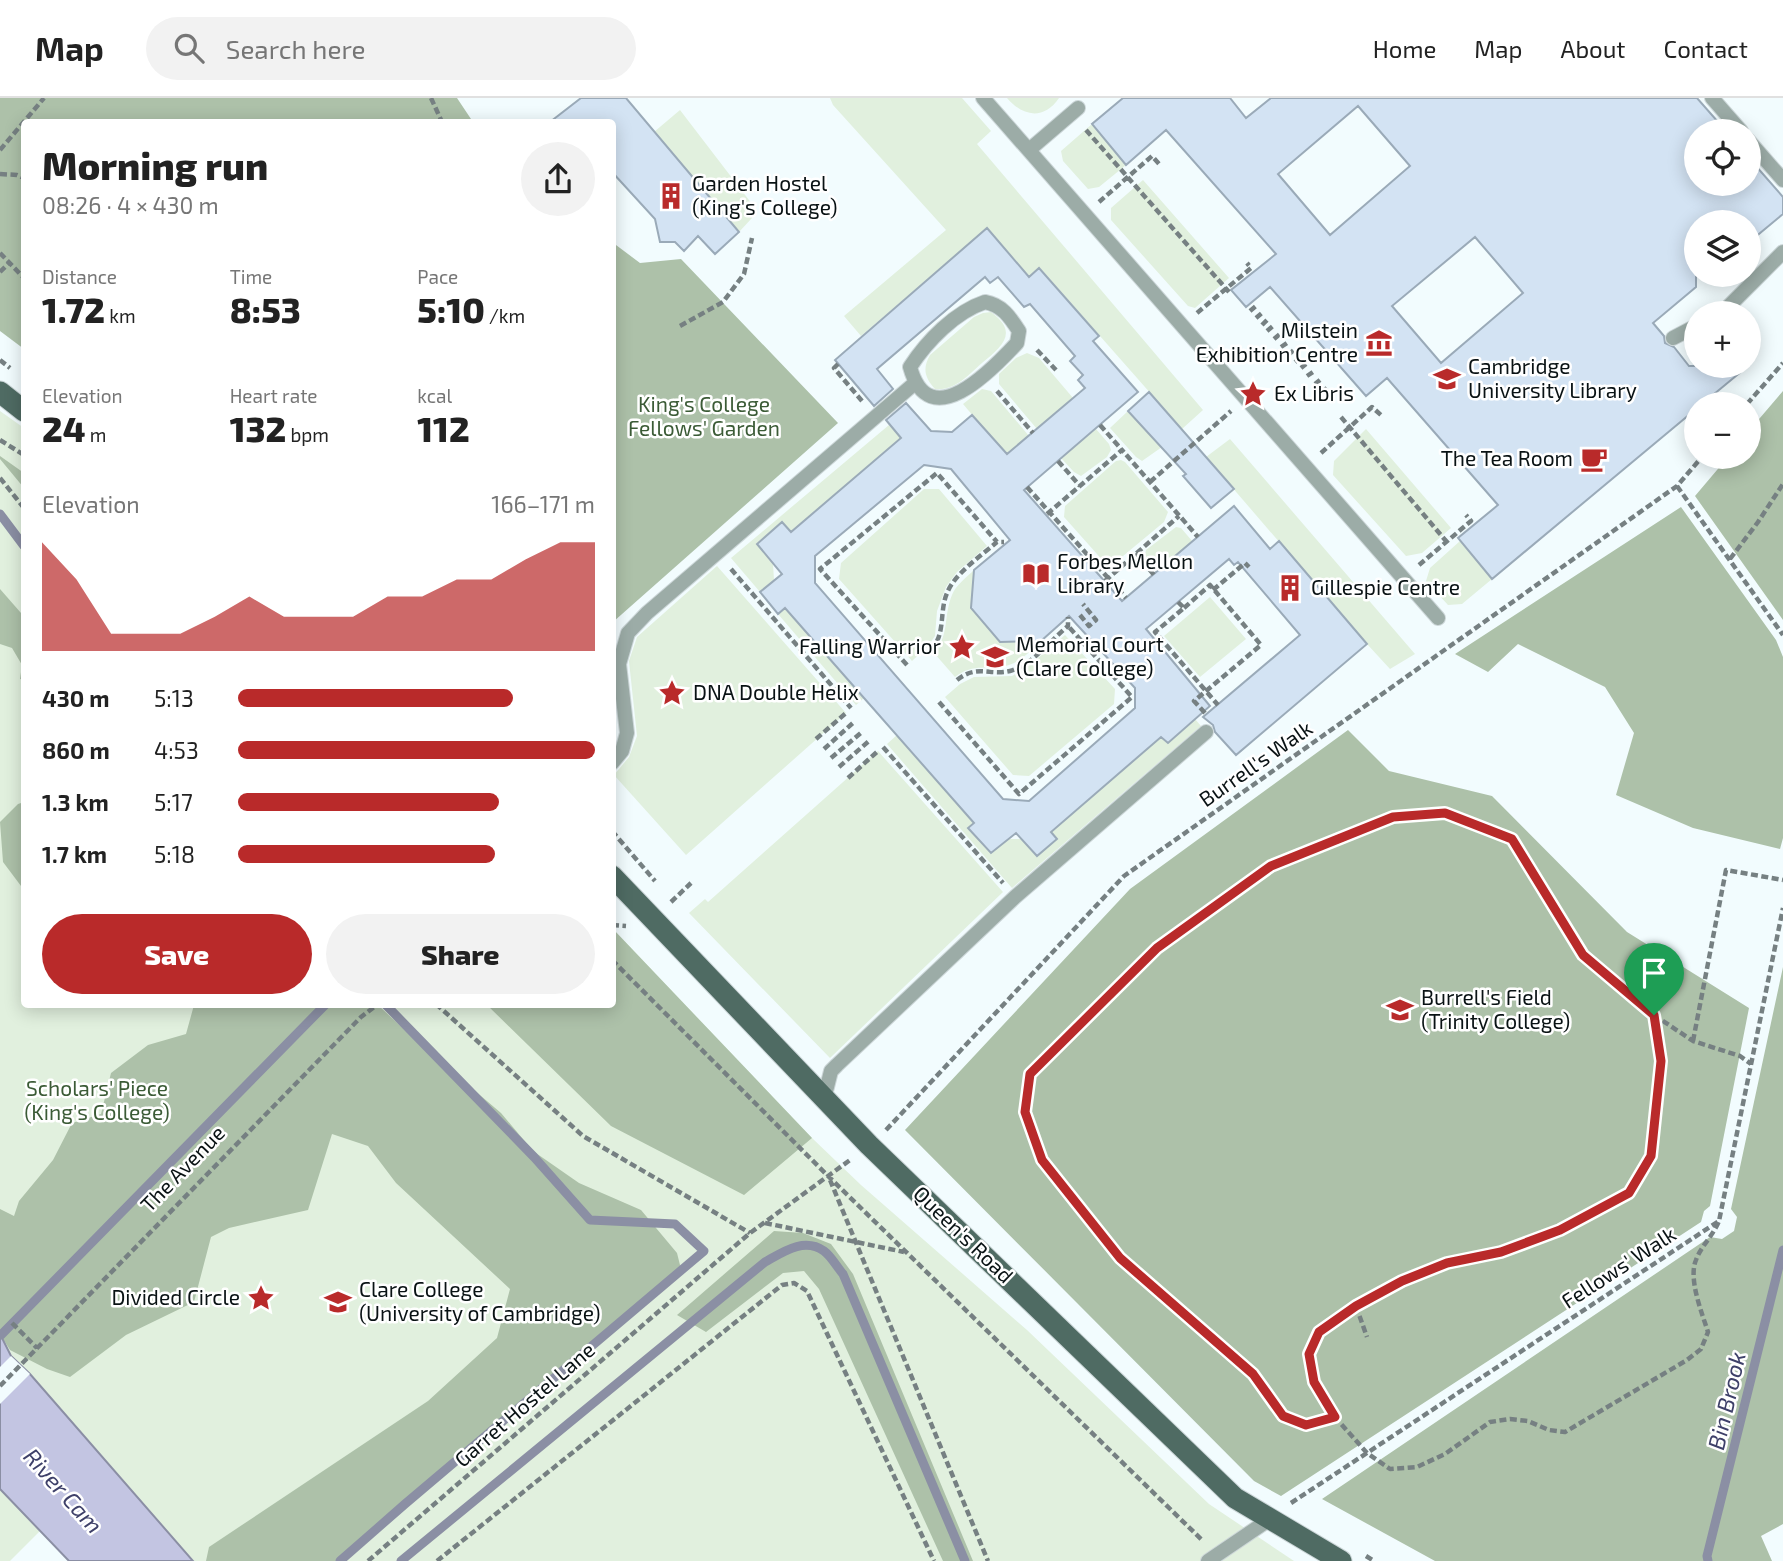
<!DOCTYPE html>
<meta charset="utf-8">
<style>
:root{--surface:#fff;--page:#f2f2f2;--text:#222;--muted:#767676;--line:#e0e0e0;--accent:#b92a2a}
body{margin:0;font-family:"Exo 2",sans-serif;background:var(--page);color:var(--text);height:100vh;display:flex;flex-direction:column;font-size:26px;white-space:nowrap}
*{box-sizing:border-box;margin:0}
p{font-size:23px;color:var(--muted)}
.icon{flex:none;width:38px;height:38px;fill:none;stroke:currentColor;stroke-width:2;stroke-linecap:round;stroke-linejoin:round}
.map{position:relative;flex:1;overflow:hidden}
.panel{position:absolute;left:21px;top:21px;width:595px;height:889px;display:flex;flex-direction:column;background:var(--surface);border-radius:7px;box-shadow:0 4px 18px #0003}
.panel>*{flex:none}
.tools{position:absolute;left:1684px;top:21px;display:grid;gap:14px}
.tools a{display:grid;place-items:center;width:77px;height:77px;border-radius:50%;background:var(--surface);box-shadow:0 4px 18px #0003;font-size:35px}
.pin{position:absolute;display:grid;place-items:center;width:60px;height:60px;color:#fff;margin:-72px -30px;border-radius:50% 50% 50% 0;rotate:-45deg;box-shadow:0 0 7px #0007}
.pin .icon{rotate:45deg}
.round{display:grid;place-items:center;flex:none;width:74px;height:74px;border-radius:37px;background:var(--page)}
.overview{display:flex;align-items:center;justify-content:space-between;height:119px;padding:0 21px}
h1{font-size:38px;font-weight:800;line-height:52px}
.figures{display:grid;grid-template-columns:repeat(3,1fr);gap:10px;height:119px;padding:7px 21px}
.figures div{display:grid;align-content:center}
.figures b{font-size:35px;font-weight:800}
.figures small{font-size:19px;font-weight:400}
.figures p{font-size:19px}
.chart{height:196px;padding:14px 21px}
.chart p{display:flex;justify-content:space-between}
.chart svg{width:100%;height:126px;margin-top:7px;fill:var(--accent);opacity:.7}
.cta{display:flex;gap:14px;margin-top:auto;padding:14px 21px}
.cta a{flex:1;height:80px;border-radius:42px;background:var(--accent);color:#fff;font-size:28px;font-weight:800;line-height:80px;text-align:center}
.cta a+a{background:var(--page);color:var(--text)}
ul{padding:0 21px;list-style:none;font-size:23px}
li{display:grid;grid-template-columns:112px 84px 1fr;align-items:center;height:52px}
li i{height:18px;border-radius:9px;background:var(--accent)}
header{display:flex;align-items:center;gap:42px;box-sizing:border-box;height:98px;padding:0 35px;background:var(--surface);border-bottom:2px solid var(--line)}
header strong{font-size:33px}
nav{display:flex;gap:38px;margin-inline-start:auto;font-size:24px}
.search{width:490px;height:63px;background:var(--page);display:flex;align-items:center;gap:18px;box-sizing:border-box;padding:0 24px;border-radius:38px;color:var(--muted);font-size:26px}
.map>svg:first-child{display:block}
</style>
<header>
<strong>Map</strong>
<div class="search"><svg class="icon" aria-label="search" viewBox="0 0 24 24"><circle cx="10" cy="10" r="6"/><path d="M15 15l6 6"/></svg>Search here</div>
<nav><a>Home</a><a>Map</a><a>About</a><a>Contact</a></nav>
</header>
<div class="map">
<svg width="1783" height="1463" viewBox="0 0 1783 1463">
<rect width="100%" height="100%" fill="#f2fcfe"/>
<path fill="#e1f0de" d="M830,0H962L991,33L977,46L1203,312L1182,331L1040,170L1029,179L987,130L861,238L844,218L946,132L833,7Z
M1007,0H1059C1044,22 1023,19 1007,0Z
M680,12L752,106V120L739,134L654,34Z
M1092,26L1126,67L1099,89L1088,91L1063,63L1061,53Z
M1143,82L1229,180L1195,210L1188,208L1111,122V110Z
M991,214C1020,235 1001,249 982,265C967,278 955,293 935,291C925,280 922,271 930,257L974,219L983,215Z
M1027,255L1039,260L1073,300L1037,331L999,286V276L1016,260Z
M982,291L991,293L1029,338L998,364L991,339L963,306Z
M0,313L24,330V906H612L613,831L812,1040L861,1087L1027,1232L1209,1406L1294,1463H193L30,1276L11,1258L0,1236Z
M1128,313L1162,349L1142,363L1136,359L1110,330Z
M889,327L901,340L791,434L782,424L757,445L773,466L774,482L760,494L731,460Z
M1096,331L1109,346L1111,352L1107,359L1081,378L1074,374L1061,360Z
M1366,331L1451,430L1422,455L1406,458L1333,377L1334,363Z
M1230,341L1415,556L1390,571L1367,546L1206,359Z
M1121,362L1125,364L1168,414L1164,424L1111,468L1105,465L1064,419L1065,408L1116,363Z
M924,391H939L987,448L957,474L946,489L937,513L935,538L928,548L912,563L839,481L841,465Z
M1176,429L1181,430L1193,444L1158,474L1145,457L1146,452Z
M1460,443L1492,481L1462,506L1448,507L1426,483L1430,470Z
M717,468L846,615L686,757L614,677L629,659L637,638L629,563L637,539Z
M974,472L971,510L1000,543H1041C1032,551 1022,563 1009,567C989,573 974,564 955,579L934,555C950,536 943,519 952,497C955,488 967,479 974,472Z
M1210,499L1246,541L1200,579L1164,538Z
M785,510L864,600L856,607L778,516Z
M1065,537L1115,591L1114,606L1029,678L1013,677L945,599L960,586L974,579L1012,578L1026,570Z
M1195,621L1201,628L1012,790L887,646L897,637L974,725L968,730L991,755L1008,741H1022L1051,734L1161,639L1168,645Z
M878,653L1003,794L830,960L689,815L705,801L708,804Z
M0,1391L40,1433L10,1463H0Z"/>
<path fill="#adc1a9" d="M0,0H457L473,24H24V251L0,233Z
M612,144L640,165L681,161L838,325L613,524Z
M1783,293V522L1695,398L1728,359H1748V334Z
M0,358L24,375V390L0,361Z
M1681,409L1776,542L1783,559V740L1780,751L1693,730L1616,697L1634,635L1605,589L1518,546L1488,574L1455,556Z
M0,491L21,515L24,535V582L20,581L22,567L12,550L0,546Z
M1348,632L1389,673L1492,698L1627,834L1749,910L1710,1108L1704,1113L1701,1124L1281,1398L1254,1383L905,1032L1130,791Z
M24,704V792L3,764L0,724L18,706Z
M613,831L812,1040L744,1097L611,1028L487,907L612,906Z
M1783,869V1426L1761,1438L1772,1463H1435L1322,1401L1710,1139L1722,1141L1734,1133L1737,1119L1731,1111Z
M194,907H378L421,947L501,1015L533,1053L579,1085L641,1112L677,1155L681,1171L340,1463H206L209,1449L428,1303L497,1240L510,1191L396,1085L368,1048L332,1036L308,1112L229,1130L211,1139L194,1204L126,1237L70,1279L47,1271L10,1252L0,1236V1111L14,1118L19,1103L53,1062L72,1025L101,1016L111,975L148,947L186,936Z
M774,1133L803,1135L831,1146L853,1176L973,1463H943L819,1191L804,1173L783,1175L706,1234L677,1217Z"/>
<path fill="#c3c5e2" stroke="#8b8fa4" stroke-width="2" d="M0,1236L11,1258L30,1276L193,1463H69L0,1391Z"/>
<path fill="#f2fcfe" d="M11,1258L30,1276L0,1306V1269Z"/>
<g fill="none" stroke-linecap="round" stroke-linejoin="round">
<path stroke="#8b8fa4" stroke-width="9" d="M0,416L24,448
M1,1237L326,906
M340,1463L405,1406L704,1153L675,1126L590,1122L534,1059L385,906
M401,1463L765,1164C783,1154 804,1139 824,1153C831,1158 837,1169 843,1176L965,1463
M1708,1463L1707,1458L1783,1152"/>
</g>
<path fill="#d3e3f3" stroke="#9aaab8" stroke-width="2" fill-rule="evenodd" d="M581,0H626L739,134L715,156L698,138L684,153L675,144H660L655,121L612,74V24H550Z
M1123,0H1230L1246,20L1271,0H1697L1726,33H1696V86H1748V59L1783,99V116L1748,145V124H1696V189L1653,225L1664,238L1665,245L1674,249L1689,268H1748L1702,306H1696V311L1492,481L1458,440L1498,407L1387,280L1366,298L1270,189L1246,209L1231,192L1276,156L1166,32L1126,67L1092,26ZM1358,8L1410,68L1330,137L1278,76ZM1475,139L1523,195L1441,265L1392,208Z
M987,130L1029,179L1039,170L1099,238L1093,243L1138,294L1024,392L1122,503L1234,408L1270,451L1279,443L1367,546L1236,657L1215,634L1213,627L1203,619L1300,537L1238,464L1234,467L1229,461L1146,531L1210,608L1168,645L1161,639L1051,734L1057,741L1037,758L1016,735L991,755L968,730L974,725L864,600L785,510L778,516L760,494L782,476L757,446L782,424L791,434L901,340L886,322L906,305L931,333L952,334L972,317L1007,356L1085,290L1078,282L1083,277L1070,263L1075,258L1030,206L1024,209L998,179L990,185L985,179L877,271L893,291L874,308L835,262ZM924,367L951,371L1010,442L974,472L971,510L1000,544L1041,543L1069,518L1135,590V610L1029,703L1003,701L815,485V458Z
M1149,294L1234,391L1211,410L1183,378L1186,376L1128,313Z"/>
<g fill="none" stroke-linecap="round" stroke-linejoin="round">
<defs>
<path id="service" d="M983,0L1438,520
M1712,0L1741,33
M1748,42L1783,82
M1029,52L1078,10
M985,204C1002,207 1010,219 1019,233L1017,245C991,273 929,338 910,269C927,243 955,214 985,204Z
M1719,215L1726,211L1783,154
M1673,240L1696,228
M612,665L622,653L627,635L619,566L628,535L647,515L915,285
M824,1001L831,973L837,967L1015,799L1206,634
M1208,1463L1270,1421"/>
<path id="primary" d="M0,294L24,313
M612,778L869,1047L1235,1400L1341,1463"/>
</defs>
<use href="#service" stroke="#cdd7d9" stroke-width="16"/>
<use href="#primary" stroke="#cdd7d9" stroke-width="23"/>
<path stroke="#768082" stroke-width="4.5" stroke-dasharray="7 3.5" stroke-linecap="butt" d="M431,0L442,24
M1086,32L1229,194
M0,52L44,0
M0,76L17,77L24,80
M1099,104L1152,58L1161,68
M0,155L24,180
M0,174L9,165
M1250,213L1256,208
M1197,215L1251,170L1247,165
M1256,220L1262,215
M1262,227L1267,222
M680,228L723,204L744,176L752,140
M1267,233L1273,228
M1274,241L1280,236
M1281,249L1287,245
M1037,252L1056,272
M1288,257L1294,252
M0,262L10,270
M1295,264L1300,260
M838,266L834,270L862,303
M1301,270L1306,266
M1307,278L1313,274
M1315,286L1320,282
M997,293L1033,335
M1322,294L1327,290
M1747,306L1783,265
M1341,319L1446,443
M1100,327L1122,352
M0,342L24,357
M1321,355L1372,309L1382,318
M1058,363L1080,388
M0,380L24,410
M1150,384L1231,313
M1677,388L1783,537
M1027,389L1126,500
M1047,416L1122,352L1198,439
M1136,455L1154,477
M1730,461L1758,424L1783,386
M1419,467L1471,423L1466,417
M731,471L851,610
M1105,483L1179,418
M1213,492L1245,465L1249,469
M1178,504L1184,510L1155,534L1218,607
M1184,510L1210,487L1261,547L1194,603L1205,615
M1080,517L1089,528L1096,522L1083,506
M931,552C946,536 939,514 947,495C955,475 981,458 997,444H1004
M907,567L820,471L937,375L997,444
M957,582C977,566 990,578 1010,573C1032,567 1051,542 1068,528V519
M939,604L1019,696L1132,599L1068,528
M816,641L846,615
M883,649L1003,785
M824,651L854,624
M831,660L862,634
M839,669L869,643
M848,680L878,653
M612,733L655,783
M671,804L691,785
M612,827L626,828
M612,862L828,1078L1202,1442
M436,906L583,1038L750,1135
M1654,917L1693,943L1740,958L1751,966
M1693,943L1726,772L1783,782
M886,1032L1124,778L1677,388L1702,359
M830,1082L988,1463
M765,1125L904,1154
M1356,1208L1367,1239
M12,1225L37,1250
M0,1288L361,919L378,906
M1335,1319L1306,1327L1283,1318L1253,1276L1120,1160L1042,1062L1025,1014L1030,976L1157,850L1271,768L1393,719L1445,715L1512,741L1583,857L1654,917L1661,963L1651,1058L1629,1095L1560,1132L1501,1154L1447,1165L1402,1183L1356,1208L1319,1234L1309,1256L1314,1284L1335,1319L1367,1355L1390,1371L1417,1369L1445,1356L1490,1324L1510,1321L1528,1323L1549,1332L1565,1334L1687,1262L1701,1251L1708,1234C1702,1215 1688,1181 1696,1162C1701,1148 1713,1138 1719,1123
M1291,1405L1719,1123L1783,810
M1366,1458L1374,1463
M368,1463L750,1135L850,1062
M437,1463L782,1187L794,1185L807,1193L934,1463"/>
<use href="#service" stroke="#9caca7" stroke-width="14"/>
<use href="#primary" stroke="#4f6b63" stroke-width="21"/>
</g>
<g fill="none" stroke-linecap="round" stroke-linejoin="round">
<defs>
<path id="route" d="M1445,715L1512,741L1583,857L1654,917L1661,963L1651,1058L1629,1095L1560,1132L1501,1154L1447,1165L1402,1183L1356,1208L1319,1234L1309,1256L1314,1284L1335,1319L1306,1327L1283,1318L1253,1276L1120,1160L1042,1062L1025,1014L1030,976L1157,850L1271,768L1393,719Z"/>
</defs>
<use href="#route" stroke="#fff" stroke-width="14"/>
<use href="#route" stroke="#b92a2a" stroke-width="9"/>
</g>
<defs>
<symbol id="building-bare" viewBox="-9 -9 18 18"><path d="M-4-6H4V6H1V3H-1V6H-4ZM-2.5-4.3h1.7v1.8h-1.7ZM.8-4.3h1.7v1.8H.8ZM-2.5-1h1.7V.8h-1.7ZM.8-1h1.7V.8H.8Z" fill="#b92a2a" stroke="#fff" stroke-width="2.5" paint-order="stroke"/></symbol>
<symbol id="museum-bare" viewBox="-9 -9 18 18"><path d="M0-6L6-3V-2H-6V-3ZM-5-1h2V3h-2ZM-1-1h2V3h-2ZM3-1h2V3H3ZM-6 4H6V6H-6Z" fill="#b92a2a" stroke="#fff" stroke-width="2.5" paint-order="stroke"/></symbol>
<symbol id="university-bare" viewBox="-9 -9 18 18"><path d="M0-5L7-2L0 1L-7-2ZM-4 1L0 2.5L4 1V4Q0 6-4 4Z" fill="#b92a2a" stroke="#fff" stroke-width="2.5" paint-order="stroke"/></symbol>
<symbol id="sight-bare" viewBox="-9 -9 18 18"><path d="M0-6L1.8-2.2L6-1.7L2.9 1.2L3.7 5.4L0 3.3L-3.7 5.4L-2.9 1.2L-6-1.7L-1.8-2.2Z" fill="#b92a2a" stroke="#fff" stroke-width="2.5" paint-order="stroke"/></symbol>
<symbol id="cafe-bare" viewBox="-9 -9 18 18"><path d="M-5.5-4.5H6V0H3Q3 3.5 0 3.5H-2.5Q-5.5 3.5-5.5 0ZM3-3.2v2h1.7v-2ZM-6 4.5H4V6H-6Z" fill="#b92a2a" stroke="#fff" stroke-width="2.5" paint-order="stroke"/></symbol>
<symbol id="library-bare" viewBox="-9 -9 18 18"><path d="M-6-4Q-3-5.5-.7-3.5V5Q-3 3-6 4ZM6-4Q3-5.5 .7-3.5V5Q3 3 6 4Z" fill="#b92a2a" stroke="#fff" stroke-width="2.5" paint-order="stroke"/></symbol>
</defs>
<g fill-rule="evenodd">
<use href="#building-bare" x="652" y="79" width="38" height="38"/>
<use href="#museum-bare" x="1360" y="226" width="38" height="38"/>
<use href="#university-bare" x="1428" y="262" width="38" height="38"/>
<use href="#sight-bare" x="1234" y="277" width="38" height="38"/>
<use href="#cafe-bare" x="1575" y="342" width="38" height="38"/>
<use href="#library-bare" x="1017" y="457" width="38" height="38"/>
<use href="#building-bare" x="1271" y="471" width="38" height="38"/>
<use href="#sight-bare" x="943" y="530" width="38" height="38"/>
<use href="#university-bare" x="976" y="540" width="38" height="38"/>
<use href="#sight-bare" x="653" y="576" width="38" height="38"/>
<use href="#university-bare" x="1381" y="893" width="38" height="38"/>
<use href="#sight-bare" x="242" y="1181" width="38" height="38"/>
<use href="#university-bare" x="319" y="1185" width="38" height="38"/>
</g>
<g text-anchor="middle" stroke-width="5" stroke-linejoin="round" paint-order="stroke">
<g font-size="21" fill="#091214" stroke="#fff" text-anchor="start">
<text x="692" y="93">Garden Hostel<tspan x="692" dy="24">(King's College)</tspan></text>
<text x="1358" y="240" text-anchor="end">Milstein<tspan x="1358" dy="24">Exhibition Centre</tspan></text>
<text x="1468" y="276">Cambridge<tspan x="1468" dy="24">University Library</tspan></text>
<text x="1274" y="303">Ex Libris</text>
<text x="1573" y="368" text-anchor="end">The Tea Room</text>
<text x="1057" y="471">Forbes Mellon<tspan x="1057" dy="24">Library</tspan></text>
<text x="1311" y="497">Gillespie Centre</text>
<text x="1016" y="554">Memorial Court<tspan x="1016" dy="24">(Clare College)</tspan></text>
<text x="941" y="556" text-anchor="end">Falling Warrior</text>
<text x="693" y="602">DNA Double Helix</text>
<text x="1421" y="907">Burrell's Field<tspan x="1421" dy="24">(Trinity College)</tspan></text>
<text x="359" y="1199">Clare College<tspan x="359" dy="24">(University of Cambridge)</tspan></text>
<text x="240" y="1207" text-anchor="end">Divided Circle</text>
</g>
<g font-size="21" fill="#3b5b36" stroke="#fff">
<text x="704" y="314">King's College<tspan x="704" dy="24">Fellows' Garden</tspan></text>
<text x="97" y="998">Scholars' Piece<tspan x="97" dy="24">(King's College)</tspan></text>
</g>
<g font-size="21" fill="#091214" stroke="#fff">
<text transform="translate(1256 666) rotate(-35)" y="7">Burrell's Walk</text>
<text transform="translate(183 1071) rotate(-46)" y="7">The Avenue</text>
<text transform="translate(963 1137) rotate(44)" y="7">Queen's Road</text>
<text transform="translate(1619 1170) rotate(-33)" y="7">Fellows' Walk</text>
<text transform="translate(525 1307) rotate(-41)" y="7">Garret Hostel Lane</text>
</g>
<g font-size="23" font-style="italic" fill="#3e4069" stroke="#fff">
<text transform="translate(1727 1303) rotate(-77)" y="8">Bin Brook</text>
<text transform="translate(63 1393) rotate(48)" y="8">River Cam</text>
</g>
</g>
</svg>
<div class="tools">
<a><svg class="icon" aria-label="locate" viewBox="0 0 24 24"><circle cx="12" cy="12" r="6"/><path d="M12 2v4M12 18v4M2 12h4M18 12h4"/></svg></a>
<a><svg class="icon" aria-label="layers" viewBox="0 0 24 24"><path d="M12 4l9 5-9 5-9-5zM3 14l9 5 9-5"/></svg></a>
<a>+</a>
<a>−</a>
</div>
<div class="pin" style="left:1654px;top:917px;background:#1e9e55"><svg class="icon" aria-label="arrive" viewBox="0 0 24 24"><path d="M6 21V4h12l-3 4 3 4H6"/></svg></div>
<section class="panel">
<div class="overview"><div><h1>Morning run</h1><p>08:26 · 4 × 430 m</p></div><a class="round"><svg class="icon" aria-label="share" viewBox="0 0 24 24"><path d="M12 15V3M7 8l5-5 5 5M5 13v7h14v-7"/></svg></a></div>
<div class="figures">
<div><p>Distance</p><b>1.72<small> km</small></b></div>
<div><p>Time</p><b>8:53</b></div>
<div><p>Pace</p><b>5:10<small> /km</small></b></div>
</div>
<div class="figures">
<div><p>Elevation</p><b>24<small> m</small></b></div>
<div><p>Heart rate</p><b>132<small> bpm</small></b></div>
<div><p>kcal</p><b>112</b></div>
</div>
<div class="chart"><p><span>Elevation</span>166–171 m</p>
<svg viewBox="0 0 160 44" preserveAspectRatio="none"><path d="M0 44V6L10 19L20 38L30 38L40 38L50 32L60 25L70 32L80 32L90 32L100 25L110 25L120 19L130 19L140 12L150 6L160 6V44z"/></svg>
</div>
<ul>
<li><b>430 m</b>5:13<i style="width:77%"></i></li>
<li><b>860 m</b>4:53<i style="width:100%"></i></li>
<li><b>1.3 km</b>5:17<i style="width:73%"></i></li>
<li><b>1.7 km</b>5:18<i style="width:72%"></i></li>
</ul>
<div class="cta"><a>Save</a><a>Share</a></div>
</section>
</div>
